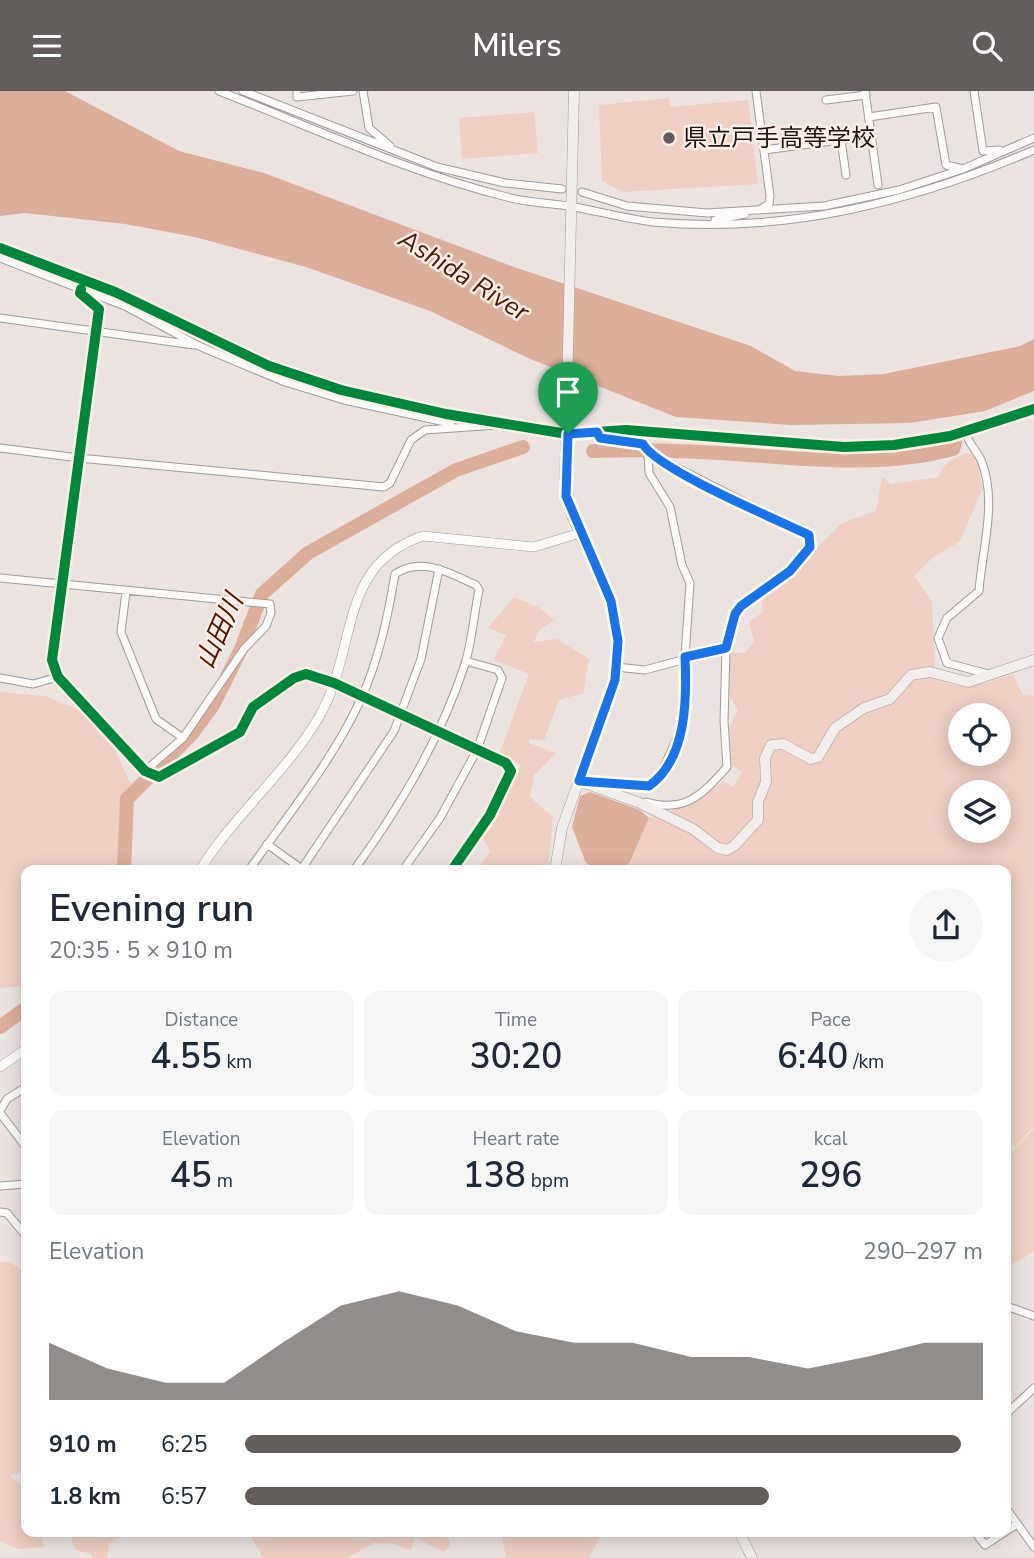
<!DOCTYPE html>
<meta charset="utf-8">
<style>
:root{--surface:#fff;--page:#f6f6f7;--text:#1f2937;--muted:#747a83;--accent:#635d5b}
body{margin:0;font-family:"Nunito Sans","Noto Sans JP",sans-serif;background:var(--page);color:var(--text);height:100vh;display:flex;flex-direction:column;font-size:26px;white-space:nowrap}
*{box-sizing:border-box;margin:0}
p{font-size:23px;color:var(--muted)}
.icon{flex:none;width:38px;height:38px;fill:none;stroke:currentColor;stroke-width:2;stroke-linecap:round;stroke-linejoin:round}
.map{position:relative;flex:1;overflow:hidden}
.side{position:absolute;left:21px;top:774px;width:990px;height:672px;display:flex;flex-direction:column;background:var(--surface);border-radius:14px;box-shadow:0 4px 18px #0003}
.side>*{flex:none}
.controls{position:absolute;left:948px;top:612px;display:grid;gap:14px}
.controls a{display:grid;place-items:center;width:63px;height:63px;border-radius:50%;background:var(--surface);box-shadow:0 4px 18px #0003;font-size:35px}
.pin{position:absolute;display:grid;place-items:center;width:60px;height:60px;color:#fff;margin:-72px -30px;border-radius:50% 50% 50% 0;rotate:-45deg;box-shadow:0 0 7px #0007}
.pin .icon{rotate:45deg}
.round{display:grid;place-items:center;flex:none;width:74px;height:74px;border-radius:37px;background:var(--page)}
.summary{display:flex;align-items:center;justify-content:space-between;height:119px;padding:0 28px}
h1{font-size:38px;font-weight:600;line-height:52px}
.figures{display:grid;grid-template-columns:repeat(3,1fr);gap:10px;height:119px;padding:7px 28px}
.figures div{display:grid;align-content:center;border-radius:14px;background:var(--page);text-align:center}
.figures b{font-size:35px;font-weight:600}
.figures small{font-size:19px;font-weight:400}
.figures p{font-size:19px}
.chart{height:196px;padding:14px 28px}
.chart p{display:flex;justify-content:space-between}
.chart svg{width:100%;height:126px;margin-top:7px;fill:var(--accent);opacity:.7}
ul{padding:0 28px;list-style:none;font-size:23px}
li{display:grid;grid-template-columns:112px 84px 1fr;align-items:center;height:52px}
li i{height:18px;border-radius:9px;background:var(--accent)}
header{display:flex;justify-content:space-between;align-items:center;height:91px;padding:0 28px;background:var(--accent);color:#fff;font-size:32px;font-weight:600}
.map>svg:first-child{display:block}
</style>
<header><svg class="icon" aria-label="menu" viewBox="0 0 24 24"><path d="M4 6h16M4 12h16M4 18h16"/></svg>Milers<svg class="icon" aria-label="search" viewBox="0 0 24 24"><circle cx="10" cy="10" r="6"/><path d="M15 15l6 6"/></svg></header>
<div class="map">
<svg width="1034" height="1467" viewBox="0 0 1034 1467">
<rect width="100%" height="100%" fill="#ebe3e0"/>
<path fill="#edcfc4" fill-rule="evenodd" d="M669,7L670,16L748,9L758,93L623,101L602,90L599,14Z
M534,21L538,62L462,68L459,27Z
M967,362L976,366L983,397L960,450L931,468L914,485L932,510L935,578L924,582C960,602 977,595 1013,583L1023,604L1034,605V1035L1015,1056L1006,1049V779H627L649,727L694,712L723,690L733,696L742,681L729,673L727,642L738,619L728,603L729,561L745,562L754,550L749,531L763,521L762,509L766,497L795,478L842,432L876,420L882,386L891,393L939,386C942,372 954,367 967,362ZM961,625H999V663H961ZM961,702H999V740H961Z
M514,506L540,517L554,529L539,539L534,551L557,548L589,568L583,602L559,609L544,649L529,648V652L556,662L534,684L530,706L553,726L548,779H478L490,760L482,745L521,674L500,661L529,583L494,569L506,544L488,537Z
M0,601L45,605L101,628L132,696L116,779H26V895L0,897Z
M1034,1037V1160L1013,1173L1006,1171V1072L1010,1063Z
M0,1171H10L26,1182V1379L10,1385L26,1398V1440H40L44,1456L18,1458L0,1450Z
M69,1440H134L109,1453L107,1467H93L92,1463L75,1459Z
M248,1440H446L451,1455L443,1461L415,1446L411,1459L390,1452H374L347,1467H263Z
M501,1440H603L589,1467H506Z"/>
<path fill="#dcae9c" d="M0,0H65L179,60L264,82L514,176L751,255L795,280L839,285L884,283L1020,255L1034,248V300L985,320L910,332L792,334L676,326L528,267L430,220L306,176L195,146L125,133L25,122L0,125Z
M590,701L640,719L649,727L629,773C612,779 602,780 586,772L572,736L580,705Z"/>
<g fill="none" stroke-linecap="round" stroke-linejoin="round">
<path stroke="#dcae9c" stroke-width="14" d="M593,360C645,358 697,360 749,364C818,369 885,376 953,358L955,352
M124,779L127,708L191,644L213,614L241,558L262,503L308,462L456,379L523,356
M0,936L26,917"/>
<defs>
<path id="minor" d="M219,0C314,37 407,81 507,106C529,112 553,112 575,116C601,121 627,128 653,131C786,143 913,111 1034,59
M243,0L437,76L505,92L562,98
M297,0V6L353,0
M363,0L369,37L390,55
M756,0L770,105L769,113L759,119
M865,0L878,94
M974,0L983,60L999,59
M826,9L866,4
M869,26L936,16L946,74L963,78
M841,49L846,84
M764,59L871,45
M582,101L627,115L707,122L824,115L899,99L963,78L1034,47
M714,133L715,129L745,123
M0,167L125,215L199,255L285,291L344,309L450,332L452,337
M81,198L80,202L99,218L52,569L58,586L145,680L159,686L240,641L253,616L294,587L306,583L334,592L506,672L511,680L490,724L452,779
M0,227L194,254
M966,341C968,353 976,358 981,369C998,410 982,458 979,500L947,527L938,547L947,572L988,583
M0,357L79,367L384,396L390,392L411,349L425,339L497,334
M0,487L270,513L271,522L266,535L244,558L183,647L145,680
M126,501L121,541L156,628L183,647
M616,576L645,579L726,557L735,523L741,515L790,479L810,456L809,444L648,362
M0,587L33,593L58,586
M590,691L649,695L658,689L682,636L687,604L685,566L690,492L682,474L670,416L649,382L648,362L643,353L600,347L597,341
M646,711C685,722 701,705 727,676L724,630L726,557
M267,753L303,779
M249,779C288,724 333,669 361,608C379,568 388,525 395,483C422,465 449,482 476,494L479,499C474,523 472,550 465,573C440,649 401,714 354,779
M301,779L394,640L421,568L439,478
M403,779L440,727L477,659L502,587L498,579L466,570
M0,1020L7,1008L26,996
M0,1022L26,1056
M0,1095L26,1093
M0,1121L7,1122L26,1145
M1006,1215L1034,1225
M1006,1323L1034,1297
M1006,1417L1034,1456
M974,1440L985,1454L1017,1433"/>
<path id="tertiary" d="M0,157L115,201L269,275L341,299L446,323L567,343L626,339L844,356L894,354L950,345L1034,318
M200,779C234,724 286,682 319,626C358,560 337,473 423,445L534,456L580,442
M0,976L26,958"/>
<path id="secondary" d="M579,690L640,712L693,738L718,757L727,759L734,755L758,729V711L766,691L765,667L771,654L783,653L811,668L818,666L835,637L864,617L890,608L911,584L930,581L968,591L1034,569
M555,779L562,737L615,589L618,549L611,510L572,425L565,387L574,0
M739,1440L752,1467"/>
</defs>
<use href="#minor" stroke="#a29c9a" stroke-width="9"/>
<use href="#tertiary" stroke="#a29c9a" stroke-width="10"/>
<use href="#secondary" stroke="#a29c9a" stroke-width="11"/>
<use href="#minor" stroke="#fcfbfa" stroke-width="7"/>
<use href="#tertiary" stroke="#fcfbfa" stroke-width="9"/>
<use href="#secondary" stroke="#f2eeec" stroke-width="10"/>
<defs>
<path id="cycleway" d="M0,157L115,201L269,275L341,299L446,323L567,343L626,339L844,356L894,354L950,345L1034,318
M81,198L80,202L99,218L52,569L58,586L145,680L159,686L240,641L253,616L294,587L306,583L334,592L506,672L511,680L490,724L452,779"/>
</defs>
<use href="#cycleway" stroke="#feeee8" stroke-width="15"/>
<use href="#cycleway" stroke="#00873e" stroke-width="10"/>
</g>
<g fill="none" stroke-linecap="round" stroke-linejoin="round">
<defs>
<path id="route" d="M597,341L600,347L643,353C656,378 778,429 809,444L810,456L790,480L741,515L735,523L726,557L685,566C687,608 687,668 649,695L579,690L615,589L618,550L611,510L566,405L568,343Z"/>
</defs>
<use href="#route" stroke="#fff" stroke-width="14"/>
<use href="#route" stroke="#1a73e8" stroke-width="9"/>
</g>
<circle fill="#635d5b" stroke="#feeee8" stroke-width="2.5" cx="669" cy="47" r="7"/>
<g text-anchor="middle" stroke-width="5" stroke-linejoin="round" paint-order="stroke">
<g font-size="24" fill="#1a1513" stroke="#feeee8" text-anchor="start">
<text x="683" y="55">県立戸手高等学校</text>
</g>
<g font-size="26" font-style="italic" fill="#501800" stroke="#feeee8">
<text transform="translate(464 184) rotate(32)" y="9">Ashida River</text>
<text transform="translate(219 540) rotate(-66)" y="9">山田川</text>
</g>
</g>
</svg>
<div class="controls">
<a><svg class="icon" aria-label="locate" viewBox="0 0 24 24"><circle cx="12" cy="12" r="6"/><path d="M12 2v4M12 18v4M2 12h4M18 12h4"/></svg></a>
<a><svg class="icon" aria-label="layers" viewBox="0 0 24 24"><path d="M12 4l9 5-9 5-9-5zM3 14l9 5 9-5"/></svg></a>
</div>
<div class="pin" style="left:568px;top:343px;background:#1e9e55"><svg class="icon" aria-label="arrive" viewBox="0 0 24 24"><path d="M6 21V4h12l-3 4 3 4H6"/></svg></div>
<section class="side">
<div class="summary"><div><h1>Evening run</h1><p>20:35 · 5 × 910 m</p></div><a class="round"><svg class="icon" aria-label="share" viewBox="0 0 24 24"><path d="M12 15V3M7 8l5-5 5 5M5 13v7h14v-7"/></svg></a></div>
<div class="figures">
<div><p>Distance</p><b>4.55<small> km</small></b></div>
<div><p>Time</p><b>30:20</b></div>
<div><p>Pace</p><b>6:40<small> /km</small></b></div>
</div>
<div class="figures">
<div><p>Elevation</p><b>45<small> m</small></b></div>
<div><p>Heart rate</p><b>138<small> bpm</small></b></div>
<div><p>kcal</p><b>296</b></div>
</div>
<div class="chart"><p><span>Elevation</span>290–297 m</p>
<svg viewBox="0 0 160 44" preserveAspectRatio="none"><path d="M0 44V24L10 33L20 38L30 38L40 24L50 11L60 6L70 11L80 20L90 24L100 24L110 29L120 29L130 33L140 29L150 24L160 24V44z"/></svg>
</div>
<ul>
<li><b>910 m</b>6:25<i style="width:97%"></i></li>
<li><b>1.8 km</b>6:57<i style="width:71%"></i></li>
</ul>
</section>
</div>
